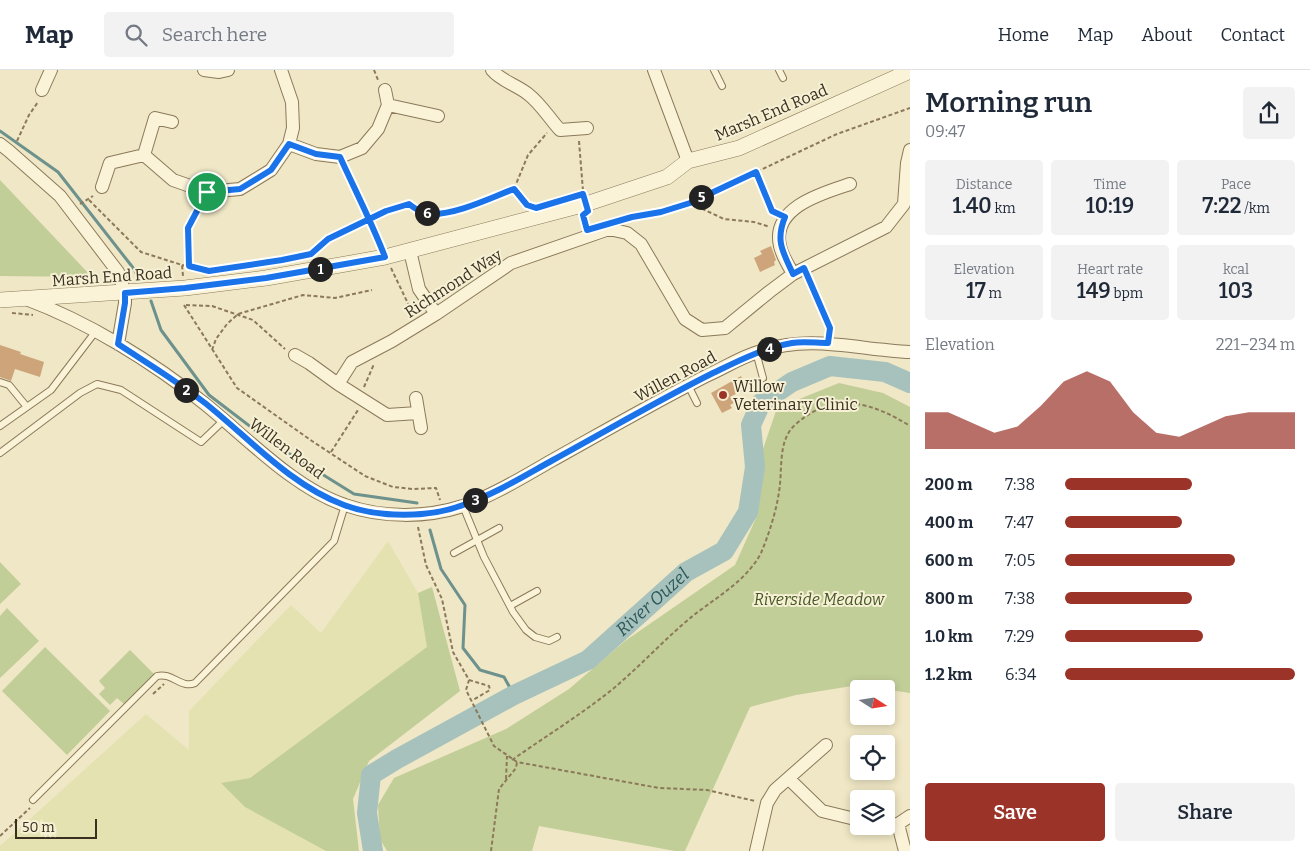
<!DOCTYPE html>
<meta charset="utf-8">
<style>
:root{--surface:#fff;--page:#f2f2f3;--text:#1f2937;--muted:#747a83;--line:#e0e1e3;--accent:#9b3329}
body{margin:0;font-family:Bitter,serif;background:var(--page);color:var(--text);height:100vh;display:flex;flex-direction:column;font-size:19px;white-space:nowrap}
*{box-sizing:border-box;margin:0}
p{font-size:16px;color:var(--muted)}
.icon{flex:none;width:28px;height:28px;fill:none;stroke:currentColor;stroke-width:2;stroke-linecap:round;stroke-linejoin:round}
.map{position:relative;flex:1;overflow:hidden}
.side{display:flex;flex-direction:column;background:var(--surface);width:400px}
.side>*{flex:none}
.needle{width:32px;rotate:102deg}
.fabs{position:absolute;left:850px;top:610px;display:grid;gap:10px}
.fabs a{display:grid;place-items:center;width:45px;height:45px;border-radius:5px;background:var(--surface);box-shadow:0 2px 8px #0003;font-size:25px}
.scale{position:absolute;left:15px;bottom:12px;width:82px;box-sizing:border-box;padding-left:5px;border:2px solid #3a2f1f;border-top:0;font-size:14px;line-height:18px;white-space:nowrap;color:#3a2f1f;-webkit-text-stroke:4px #f6f0d5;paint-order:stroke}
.pin{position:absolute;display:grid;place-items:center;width:42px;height:42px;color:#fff;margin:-21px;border:2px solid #fff;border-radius:50%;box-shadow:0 1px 5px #0007}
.km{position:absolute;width:25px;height:25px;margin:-12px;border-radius:50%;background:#222;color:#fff;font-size:14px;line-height:25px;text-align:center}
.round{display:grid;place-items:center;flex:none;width:52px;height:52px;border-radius:5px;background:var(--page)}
.overview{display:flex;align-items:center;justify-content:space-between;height:85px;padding:0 15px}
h1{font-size:28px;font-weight:600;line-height:38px}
.stats{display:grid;grid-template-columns:repeat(3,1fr);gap:8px;height:85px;padding:5px 15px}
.stats div{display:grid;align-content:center;border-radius:5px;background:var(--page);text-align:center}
.stats b{font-size:21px;font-weight:600}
.stats small{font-size:14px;font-weight:400}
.stats p{font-size:14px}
.chart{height:140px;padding:10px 15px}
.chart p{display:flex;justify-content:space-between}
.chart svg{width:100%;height:90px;margin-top:5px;fill:var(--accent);opacity:.7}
.button{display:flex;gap:10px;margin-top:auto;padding:10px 15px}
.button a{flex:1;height:58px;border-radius:5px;background:var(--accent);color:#fff;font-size:20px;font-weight:600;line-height:58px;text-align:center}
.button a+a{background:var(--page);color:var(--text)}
ul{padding:0 15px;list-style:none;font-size:16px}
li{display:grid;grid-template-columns:80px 60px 1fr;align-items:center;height:38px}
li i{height:12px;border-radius:6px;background:var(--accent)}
header{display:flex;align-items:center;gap:30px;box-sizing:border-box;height:70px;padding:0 25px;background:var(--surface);border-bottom:1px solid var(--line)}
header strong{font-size:24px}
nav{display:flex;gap:28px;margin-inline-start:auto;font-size:18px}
.search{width:350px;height:45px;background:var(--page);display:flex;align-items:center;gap:12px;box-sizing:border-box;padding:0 18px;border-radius:5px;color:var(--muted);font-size:19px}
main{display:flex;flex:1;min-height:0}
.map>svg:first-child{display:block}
</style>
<header>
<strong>Map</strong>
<div class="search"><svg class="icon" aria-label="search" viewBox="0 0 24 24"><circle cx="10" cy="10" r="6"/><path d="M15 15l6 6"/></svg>Search here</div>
<nav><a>Home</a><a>Map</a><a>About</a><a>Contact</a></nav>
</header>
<main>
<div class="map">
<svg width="910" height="781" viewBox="0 0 910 781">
<rect width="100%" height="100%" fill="#efe7c5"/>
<path fill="#e5e2b2" d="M388,471L418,523L428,577L250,708L222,713L246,737L326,781H0V776L146,644L189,680V641L291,535L321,563Z"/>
<path fill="#c2ce98" d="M0,110L92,207L0,206Z
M839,313L883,323L910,337V623L858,615L796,625L750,637L685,781H675L539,756L532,781H387L380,769L378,735L394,708L506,659L569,619L625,571L735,495L756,448L762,382L777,338Z
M0,492L21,514L0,534Z
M432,517L460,621L369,691L353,729L359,781H326L245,737L221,713L250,708L427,577L418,523Z
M7,538L39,571L0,608V546Z
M45,577L110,641L67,685L2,621Z
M130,580L155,605L125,635L117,628L110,635L99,624L105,618L99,611Z"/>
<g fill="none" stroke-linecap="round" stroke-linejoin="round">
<path stroke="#6d918c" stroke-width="3" d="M0,61L58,102L134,199L138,208
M151,231L161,260L209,325L272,373L354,424L417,433
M430,460L441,499L465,535L463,578L480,600L504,607L514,625"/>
<path stroke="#a7c2bd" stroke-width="20" id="s1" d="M373,781L367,743L371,705L397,689L514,625L588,590L686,502L724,481L748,442L755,397L751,355L761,333L792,312L830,296L885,302L910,313"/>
</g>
<path fill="#cea57a" d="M771,176L776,190L774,192L775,195L760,202L754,188L762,184L760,181Z
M0,275L21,282L20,284L44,292L40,307L15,299L11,311L0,307Z
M741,306L747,318L730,327L734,333L730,335L732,338L722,343L711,323Z"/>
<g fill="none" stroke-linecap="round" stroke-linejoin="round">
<defs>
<path id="service" d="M714,0L722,16
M779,0L783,8
M756,282L763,308
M0,312L9,315L27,337
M688,315L697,333
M0,356L51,320L96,261
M0,383L80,323L97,314L121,320L201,372L224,350
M463,436L484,487L513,542L526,560L535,567L549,571L557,567
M454,483L499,458
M510,536L537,521
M33,730L157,606C172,602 181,619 195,613L334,471L345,435"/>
<path id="minor" d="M204,0L219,2L228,0
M492,0C501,11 517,15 528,24C541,34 549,48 560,60L587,58
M654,0L688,91
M42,20L51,0
M385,20L388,35
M0,74L9,81L60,126L118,202L125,223V233L118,274
M289,74L316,84L340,87L362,78L378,59L388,35L438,46
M144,85L155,48L172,52
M102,117L110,93L144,85L173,110L207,122L240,119L271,100L289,74L293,58L292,32L281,0
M410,181L419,219L436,244
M793,204C789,196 782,186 780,176C771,137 823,123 850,114
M26,229C88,252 153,292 205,334C246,367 295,419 345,435C382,448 426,448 463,436C494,425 523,407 551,391C603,362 655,332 708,305C724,298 741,287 758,282C798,268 834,274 875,279C887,280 899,282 910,282
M295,285L309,293L338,314
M416,328L421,358
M418,343L387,345L338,314L352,292L392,271L436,244L511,193L609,159L627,163L641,174L685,249L702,260L725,258L769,222L793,204L886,157L904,134L907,93L910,80
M789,709L822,741L859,750
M898,754L905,781
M884,756L898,754L910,746
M756,781L767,733L775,720L826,675"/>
<path id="tertiary" d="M0,230L185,218L266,208L385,187L586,134L667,107L688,91L739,78L910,1"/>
</defs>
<use href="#service" stroke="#8b795a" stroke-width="8"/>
<use href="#minor" stroke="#8b795a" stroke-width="14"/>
<use href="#tertiary" stroke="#8b795a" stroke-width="16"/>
<path stroke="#8b795a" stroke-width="2" stroke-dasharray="4 2.5" stroke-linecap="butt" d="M374,0L378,10
M17,71L29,45L38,32
M579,71L583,121
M345,98L381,175
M756,101L772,141L774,142
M514,119L529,136
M89,130L141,182L182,195L183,206
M690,133L724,149L754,152L770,157
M80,134L93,126
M623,149L661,142L690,133L837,64L910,38
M182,195L210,201
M189,195L188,158L202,131
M391,198L414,246
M217,200L311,184L328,169L386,141L409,134C415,139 423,143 430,144C455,145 490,127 514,119L528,85L547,63
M809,210L830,257L829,263
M184,235L237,318L312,371L365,406L393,417L413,419L436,418L440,430
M186,235L212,236L253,250L285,279
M12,243L33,245
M212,280L216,269L227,254L238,244L303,225L335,228L372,220
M364,317L374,294
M331,382L358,340
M418,457L426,495L442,529L453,582L469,610L466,620L494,676L517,692L659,718L707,720L755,731
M469,610L489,616L490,620L471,631
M153,624L164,614
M512,690C546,666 582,644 614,618C640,596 663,571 689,549C713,529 746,512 761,483C769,464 776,442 779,422C783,399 777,370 796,354C833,321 872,332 910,356
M506,709L507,686
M0,766L30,738
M491,781L499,719L516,698L517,692"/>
<use href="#service" stroke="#faf3d8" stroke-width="6"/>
<use href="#minor" stroke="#faf3d8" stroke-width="12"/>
<use href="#tertiary" stroke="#faf3d8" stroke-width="15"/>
</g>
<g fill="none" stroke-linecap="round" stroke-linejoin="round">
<defs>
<path id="route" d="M207,122L240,119L271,100L289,74L316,84L340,87C355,120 372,153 385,187L266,208L185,218L125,223V233L118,274C147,293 177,311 205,333C249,368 290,415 344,435C379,448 429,448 463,435C495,424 524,406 553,390C606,361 659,330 713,303C738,291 763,278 792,273C803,271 816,273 828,273L830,258L804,198L793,204C783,182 775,171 785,147L772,141L756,102L690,133L661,142L632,147L587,160L583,145L588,141L583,124L536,138L527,135L514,119C490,128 456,145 430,144C423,143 415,139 409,134L386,141L328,169L311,184L282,190L209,201L189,196L188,158L207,122"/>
</defs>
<use href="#route" stroke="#fff" stroke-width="10"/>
<use href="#route" stroke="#1a73e8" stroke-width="6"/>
</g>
<circle fill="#9b3329" stroke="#f6f0d5" stroke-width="2" cx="723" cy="325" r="5"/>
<g text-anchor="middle" stroke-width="4" stroke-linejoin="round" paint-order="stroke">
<g font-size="16" fill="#3a2f1f" stroke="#f6f0d5">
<text transform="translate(771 42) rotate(-23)" y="6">Marsh End Road</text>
<text transform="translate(112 206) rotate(-4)" y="6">Marsh End Road</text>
<text transform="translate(453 213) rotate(-33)" y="6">Richmond Way</text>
<text transform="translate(675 306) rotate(-28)" y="6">Willen Road</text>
<text transform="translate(287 378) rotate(37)" y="6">Willen Road</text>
</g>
<g font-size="16" fill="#3a2f1f" stroke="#f6f0d5" text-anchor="start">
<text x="733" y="322">Willow<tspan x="733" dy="18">Veterinary Clinic</tspan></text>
</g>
<g font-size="16" font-style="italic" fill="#465725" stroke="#f6f0d5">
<text x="819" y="535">Riverside Meadow</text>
</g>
<g font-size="18" font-style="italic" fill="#2e595a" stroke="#f6f0d5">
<text dy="6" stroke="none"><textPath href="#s1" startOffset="409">River Ouzel</textPath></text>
</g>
</g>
</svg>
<div class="fabs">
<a><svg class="needle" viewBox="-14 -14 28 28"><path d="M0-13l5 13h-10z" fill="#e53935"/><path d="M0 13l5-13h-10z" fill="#747a83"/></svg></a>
<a><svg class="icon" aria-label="locate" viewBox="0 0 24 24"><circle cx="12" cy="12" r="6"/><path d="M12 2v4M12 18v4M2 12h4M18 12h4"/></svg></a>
<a><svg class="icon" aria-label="layers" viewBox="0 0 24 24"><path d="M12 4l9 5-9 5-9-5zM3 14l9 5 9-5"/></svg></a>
</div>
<div class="scale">50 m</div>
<div class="pin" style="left:207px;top:122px;background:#1e9e55"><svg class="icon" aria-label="arrive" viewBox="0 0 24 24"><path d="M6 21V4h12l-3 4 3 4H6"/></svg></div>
<b class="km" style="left:320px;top:199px">1</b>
<b class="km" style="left:186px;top:320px">2</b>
<b class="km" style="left:475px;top:430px">3</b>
<b class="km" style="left:769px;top:279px">4</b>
<b class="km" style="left:701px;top:127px">5</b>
<b class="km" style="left:427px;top:143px">6</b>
</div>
<section class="side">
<div class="overview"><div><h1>Morning run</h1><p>09:47</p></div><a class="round"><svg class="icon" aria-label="share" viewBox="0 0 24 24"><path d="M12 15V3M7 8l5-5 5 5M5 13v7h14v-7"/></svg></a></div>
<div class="stats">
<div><p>Distance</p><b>1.40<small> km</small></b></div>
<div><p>Time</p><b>10:19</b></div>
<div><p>Pace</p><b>7:22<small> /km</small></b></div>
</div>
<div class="stats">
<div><p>Elevation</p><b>17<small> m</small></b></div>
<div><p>Heart rate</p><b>149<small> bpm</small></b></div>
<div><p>kcal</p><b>103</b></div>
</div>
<div class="chart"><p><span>Elevation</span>221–234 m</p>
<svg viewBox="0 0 160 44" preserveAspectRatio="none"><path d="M0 44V26L10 26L20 31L30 36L40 33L50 23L60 11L70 6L80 11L90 26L100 36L110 38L120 33L130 28L140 26L150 26L160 26V44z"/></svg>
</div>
<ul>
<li><b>200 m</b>7:38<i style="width:55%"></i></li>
<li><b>400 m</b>7:47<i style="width:51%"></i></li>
<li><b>600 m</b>7:05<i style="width:74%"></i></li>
<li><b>800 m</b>7:38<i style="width:55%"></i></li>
<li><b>1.0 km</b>7:29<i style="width:60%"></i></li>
<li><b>1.2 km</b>6:34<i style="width:100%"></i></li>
</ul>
<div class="button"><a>Save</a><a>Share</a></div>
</section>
</main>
